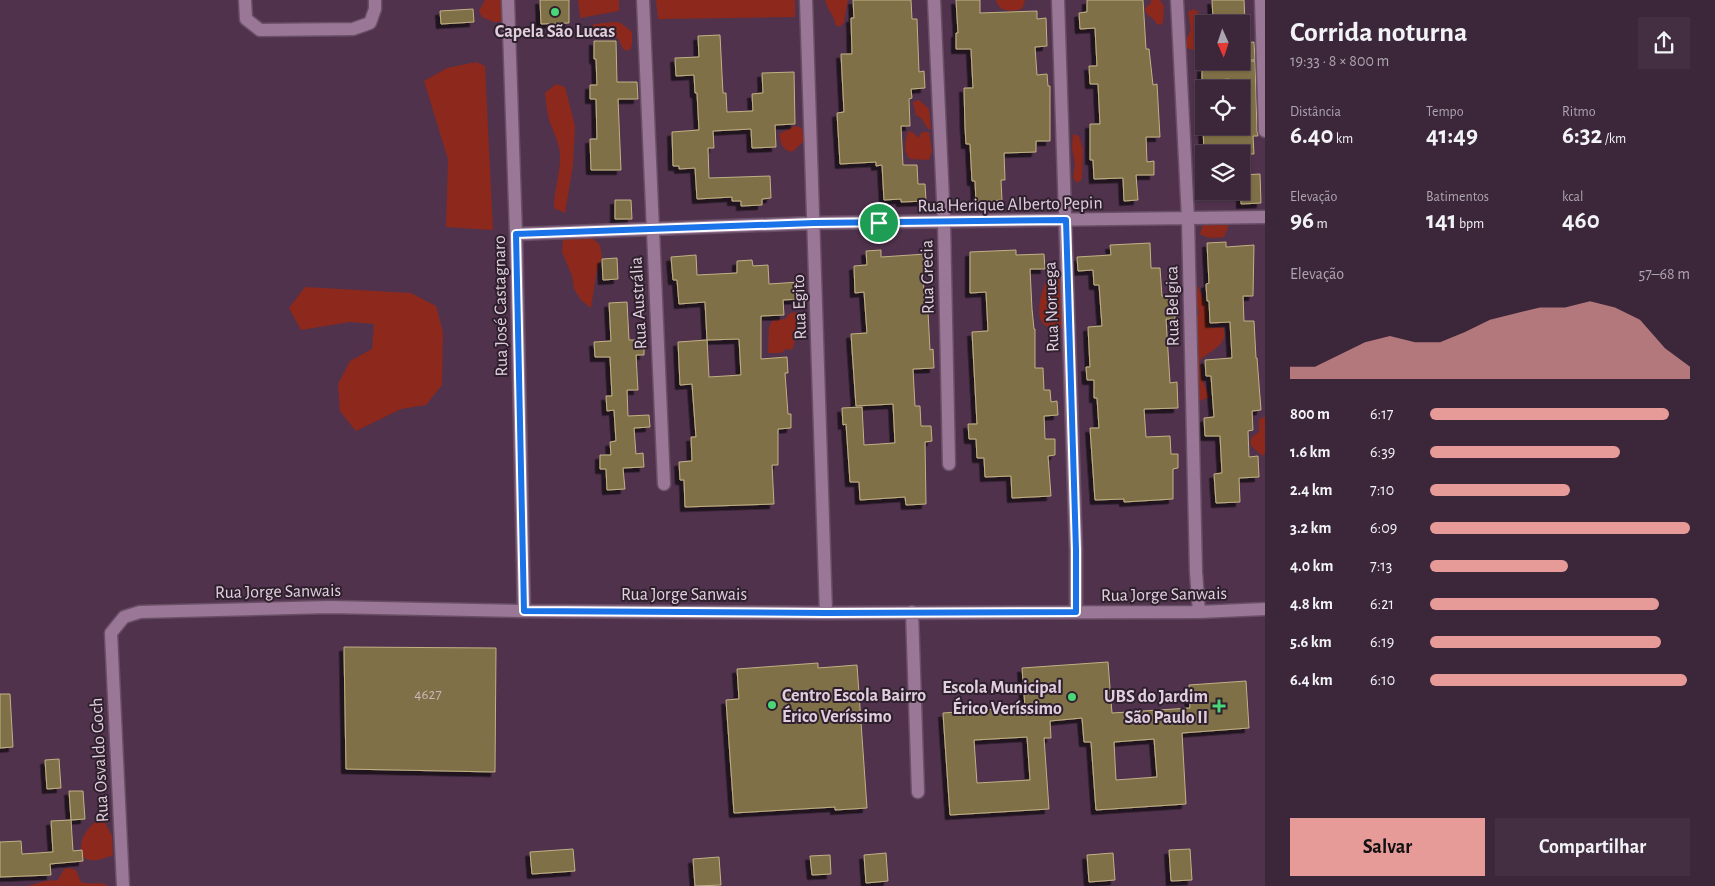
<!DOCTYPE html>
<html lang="pt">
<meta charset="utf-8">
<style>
:root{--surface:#3c263a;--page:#432e42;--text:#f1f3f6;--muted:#aca5af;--line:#554354;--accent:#e69b98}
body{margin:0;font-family:"Alegreya Sans",sans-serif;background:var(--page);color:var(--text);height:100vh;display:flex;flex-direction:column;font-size:19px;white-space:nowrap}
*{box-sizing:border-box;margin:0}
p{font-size:16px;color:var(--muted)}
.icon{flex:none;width:28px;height:28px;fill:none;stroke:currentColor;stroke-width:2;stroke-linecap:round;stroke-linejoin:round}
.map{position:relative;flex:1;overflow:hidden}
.details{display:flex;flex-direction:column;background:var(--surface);width:450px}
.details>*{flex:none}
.needle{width:32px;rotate:177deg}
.buttons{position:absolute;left:1195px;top:15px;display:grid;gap:10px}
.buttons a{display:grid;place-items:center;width:55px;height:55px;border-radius:0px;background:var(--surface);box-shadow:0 1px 4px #0004,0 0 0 1px var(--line);font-size:25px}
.pin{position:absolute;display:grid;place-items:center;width:42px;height:42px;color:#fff;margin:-21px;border:2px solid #fff;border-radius:50%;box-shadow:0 1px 5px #0007}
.round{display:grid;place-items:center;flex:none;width:52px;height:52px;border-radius:0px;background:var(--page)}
.head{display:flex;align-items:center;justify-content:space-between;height:85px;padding:0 25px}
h1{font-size:28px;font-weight:700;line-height:38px}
.stats{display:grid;grid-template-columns:repeat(3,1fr);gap:8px;height:85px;padding:5px 25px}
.stats div{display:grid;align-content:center}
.stats b{font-size:25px;font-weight:700}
.stats small{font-size:14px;font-weight:400}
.stats p{font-size:14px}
.chart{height:140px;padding:10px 25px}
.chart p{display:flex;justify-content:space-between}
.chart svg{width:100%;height:90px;margin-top:5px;fill:var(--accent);opacity:.7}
.action{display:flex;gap:10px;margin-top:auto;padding:10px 25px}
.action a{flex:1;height:58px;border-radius:0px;background:var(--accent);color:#111;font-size:20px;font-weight:700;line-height:58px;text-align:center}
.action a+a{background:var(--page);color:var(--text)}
ul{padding:0 25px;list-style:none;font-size:16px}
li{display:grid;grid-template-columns:80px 60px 1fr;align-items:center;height:38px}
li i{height:12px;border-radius:6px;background:var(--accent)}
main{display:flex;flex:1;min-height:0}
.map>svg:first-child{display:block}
</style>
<main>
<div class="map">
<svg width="1265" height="886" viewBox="0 0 1265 886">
<defs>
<filter id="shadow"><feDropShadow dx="-4.5" dy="4.5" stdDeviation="0" flood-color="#0009"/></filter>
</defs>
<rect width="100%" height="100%" fill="#50324d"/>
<path fill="#8c291c" d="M485,0H503L504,16L500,22H494L482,17L479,11Z
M578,0H619V11L580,18Z
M656,0H795V17L658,19Z
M825,0H848L844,22L840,27L836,25C834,16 827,9 825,0Z
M996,0H1024L1025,1L1022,9C1011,12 998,12 996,0Z
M1151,0H1160L1164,6L1163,23L1158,25C1156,24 1156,21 1154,20C1150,15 1146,17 1145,8L1151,3Z
M1194,9L1199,13L1201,19L1205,24L1198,46L1193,50L1187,48L1185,42L1191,30L1188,12Z
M615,22L621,23L632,32V45L629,51L623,49L618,38L612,36H593L590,30L594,24Z
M476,62L485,66L493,230L446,227L448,159L424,81L447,68Z
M556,84L565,87L575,126L573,165L565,213L554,208C554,190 561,172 560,154C559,142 553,131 549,120C547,112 546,102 545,93Z
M919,100L929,109L931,129H928L921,118L916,115L913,102Z
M795,126L802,128L804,141L792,152C782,150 781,144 779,134Z
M908,131L914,133L918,138L922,132H929L932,151L929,160L910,159C902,150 906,141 908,131Z
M1073,134L1079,136L1083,149L1082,179L1077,183L1073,178L1075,165L1072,147Z
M1206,222L1227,223L1228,227L1224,237C1215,238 1208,239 1200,234L1202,227Z
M576,236H590L600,245L602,257L597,269L591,308L581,300L574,289L572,276L562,252L563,240Z
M1056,274L1061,279L1063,285L1062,328C1041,330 1037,320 1040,301C1042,292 1044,283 1050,275Z
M1198,286L1208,310L1207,322L1210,328L1223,327C1230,344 1211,350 1200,360L1202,379L1209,397L1200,401L1196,396L1195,390L1198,378L1194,352L1198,340L1192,329L1199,312L1192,301V289Z
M305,287L411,293L436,306L443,332L442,385L426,405L401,409L356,431L340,411L338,384L350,361L372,349L374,324L350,322L301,330L289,308Z
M803,312C807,321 808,329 803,337L796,338L792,350L786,349L781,353H768L769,327L772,321L785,319L790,313Z
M1265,417V453L1263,456L1253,448L1250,442L1253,436L1259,432V419Z
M102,817L112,836L113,855C102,859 95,863 84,858C75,841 88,826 102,817Z
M69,868L76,870L81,882C89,885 97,882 105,884L107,886H27L45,881L58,880L64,869Z"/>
<path fill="#7f7046" stroke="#c1b185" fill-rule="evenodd" filter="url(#shadow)" d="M540,0H569V23L541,24Z
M853,0H911L912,19H917L919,72L924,71L925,88L911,89L912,98L909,99L910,126H901L903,165H917L918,184H925L926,201L901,202V199L884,200L882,165L876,166V162L840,164L837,113L844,112L841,54H852L851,18H854Z
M956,0H980V13L1037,11V19L1046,18L1047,46L1035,47L1037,75L1047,74L1048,86H1050V141H1036V152L1004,153L1005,180H1001L1002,200L976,202L975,181H972L970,144H966L965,127L964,88H973L971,49H956V33H958Z
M1087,0H1143L1146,49H1149L1153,85L1157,84L1160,137H1146L1147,162L1154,161V175H1136L1138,200L1124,201L1123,178L1094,179L1093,160H1090V124H1100L1098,84H1090L1089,66H1097L1095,28L1080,29L1079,13L1087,12Z
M1212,0H1244L1245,22L1227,23V17L1213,18Z
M473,9L474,22L441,24L440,11Z
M720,35L723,93H726L727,112L753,111L752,94L763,93L762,73L794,72L795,124L775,125L776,147L752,148L751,129L713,131L714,148H708L709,178L770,176L771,198L762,199V205L741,206V201H732V197L697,199L695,168L679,169V166H673L672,132L699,130L697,93H695L694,75L676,76L675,58L699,57L698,36Z
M594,41H616L617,82H637L638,99H618L621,170H591L590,139H597L596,99H590V85H597L596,59H594Z
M1254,42L1255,60H1244V43Z
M1209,61H1255L1257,131L1258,136H1253L1254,154H1204L1203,126H1241V89H1230L1229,79L1202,81V68L1209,67Z
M1260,174L1261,203L1241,204V175Z
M615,200H631L632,219H615Z
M1226,242V247L1254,245L1253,296H1243L1244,321H1254L1256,358H1257L1261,410L1252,411L1253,430L1248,431L1249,457L1258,456L1259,477L1239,478L1240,502L1216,503L1214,474L1222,473L1220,436H1205L1204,418L1214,417L1211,376H1206L1205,360L1232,358L1230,322L1210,323L1209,301H1207L1206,284L1209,283L1207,243Z
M1150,243L1151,268H1160L1162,296H1174L1175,319H1166L1170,383L1177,382L1178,408L1144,409L1146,437L1170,436L1171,454H1178V468L1173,469V499L1124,502V499L1095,500L1090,428H1099L1097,398H1094V380H1087L1086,367H1090L1088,327L1102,326L1099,285H1094L1093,270L1078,271L1077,257L1111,255L1110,245Z
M881,250V257L926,254L927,273H923L925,313L928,312L930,350L933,349L934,368L913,369L915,406H920L921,426H931L932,441L925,442L926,504L906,505L905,497L860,500L859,482H850L846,424L843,425L842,408L862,407L864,445L895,443L893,404L856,406L852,349L851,334L867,333L864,292L855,293L854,266L867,265L866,251Z
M1016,250V255L1044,254L1045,269H1030L1032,309L1034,329H1035V368H1043L1044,390H1050L1051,402L1057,401L1058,415L1044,416L1045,439H1055V455L1048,456L1051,496L1012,498L1011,476L985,477L984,458H977L976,439H969L968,424H977L972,332L988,331L986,292L970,293V252Z
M696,255L697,275L737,273V261L752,260L753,266L768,265L769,284L799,282L800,299L783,300L784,315L761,316V359L787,357L788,373H785L788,414H791V428L778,429V465H772L774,504L685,507L684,480H680L679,462L692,461L691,437H696L692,384L680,385L678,342L707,340L705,302L679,304L677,280H673L671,257ZM739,339L741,375L709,377L707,340Z
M617,258L618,279L603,280L602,259Z
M627,302L629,340H644V355H636L638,390H627L628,416L649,415L650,427L634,428L636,454L643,453L644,467L623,468L625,489L607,490L606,469H600V455H611L610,442L616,441L614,410L607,411L606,396H612L610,357H595L594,342L611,341L609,303Z
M344,647L496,648L495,772L346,769Z
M1108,662L1112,713L1190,708L1189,685L1246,681L1249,728L1182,733L1186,804L1096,810L1091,742H1084L1082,718L1050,721L1051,738H1044L1049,809L950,815L943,713L1025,707L1022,668ZM1027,737L1030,780L977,783L974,740ZM1154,739L1157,777L1116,780L1114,742Z
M818,663V668L857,665L867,808L835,810V807L734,813L726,700L739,699L737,669Z
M0,694H10L13,747L0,748Z
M59,759L61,788L47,789L45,760Z
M69,791H83L85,819L71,820Z
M71,820L73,851L82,850L83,861L50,864L51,875L0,877V842L21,841L22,854L53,852L51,821Z
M573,849L575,871L532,874L530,852Z
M1190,849L1192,880L1171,881L1169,850Z
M886,853L888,881L866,883L864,855Z
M1113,853L1115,880L1089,882L1087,855Z
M830,855L831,874L812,875L810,856Z
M719,857L721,885L695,886L693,859Z"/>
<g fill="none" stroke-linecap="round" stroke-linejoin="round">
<defs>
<path id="minor" d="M245,0L246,19L260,30L353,29L370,23L375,9V0
M508,0L516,234L524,611
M643,0L664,484
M806,0L826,613
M934,0L944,223L949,464
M1058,0L1076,550V612
M1177,0L1188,219L1196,572L1199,612
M1261,0L1265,131
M516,234L814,223L1265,217
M912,612L918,792
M123,886L111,633L124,617L140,612L329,607L524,611L826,613L1199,612L1265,609"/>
</defs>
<use href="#minor" stroke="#694f66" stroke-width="15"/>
<use href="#minor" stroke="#9a7796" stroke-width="12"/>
</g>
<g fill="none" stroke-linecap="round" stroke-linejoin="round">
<defs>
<path id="route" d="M1066,220L1076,550V612L826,613L524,611L516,234L814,223Z"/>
</defs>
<use href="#route" stroke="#fff" stroke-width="10"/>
<use href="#route" stroke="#1a73e8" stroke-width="6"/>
</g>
<g fill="#4ad677" stroke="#2e202c" stroke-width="2">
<circle cx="555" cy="12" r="5"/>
<circle cx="1072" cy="697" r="5"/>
<circle cx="772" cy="705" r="5"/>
<path d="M1216.5 698.5h5v5h5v5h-5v5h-5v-5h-5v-5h5z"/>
</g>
<g text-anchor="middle" stroke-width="4" stroke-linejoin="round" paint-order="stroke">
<g font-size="15" fill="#c8b6b8">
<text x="428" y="699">4627</text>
</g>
<g font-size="18" font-weight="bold" fill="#e1cede" stroke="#2e202c" text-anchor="end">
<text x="555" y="37" text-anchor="middle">Capela São Lucas</text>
<text x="1062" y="693">Escola Municipal<tspan x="1062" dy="21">Érico Veríssimo</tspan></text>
<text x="782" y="701" text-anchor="start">Centro Escola Bairro<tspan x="782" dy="21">Érico Veríssimo</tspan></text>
<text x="1208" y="702">UBS do Jardim<tspan x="1208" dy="21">São Paulo II</tspan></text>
</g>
<g font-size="18" fill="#e1cede" stroke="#2e202c">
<text transform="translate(1010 204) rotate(-1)" y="6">Rua Herique Alberto Pepin</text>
<text transform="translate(927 277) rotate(-91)" y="6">Rua Grecia</text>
<text transform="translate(638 303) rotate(-93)" y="6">Rua Austrália</text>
<text transform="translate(500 306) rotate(-91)" y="6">Rua José Castagnaro</text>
<text transform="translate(1172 306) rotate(-91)" y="6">Rua Belgica</text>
<text transform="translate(799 307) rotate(-92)" y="6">Rua Egito</text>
<text transform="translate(1051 307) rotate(-92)" y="6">Rua Noruega</text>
<text transform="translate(278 591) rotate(-1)" y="6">Rua Jorge Sanwais</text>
<text x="684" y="600">Rua Jorge Sanwais</text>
<text transform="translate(1164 594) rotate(-1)" y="6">Rua Jorge Sanwais</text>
<text transform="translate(99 760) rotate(-93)" y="6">Rua Osvaldo Goch</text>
</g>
</g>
</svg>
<div class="buttons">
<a><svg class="needle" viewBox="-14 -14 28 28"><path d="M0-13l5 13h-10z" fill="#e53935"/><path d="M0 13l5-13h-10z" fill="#aca5af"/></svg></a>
<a><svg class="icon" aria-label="locate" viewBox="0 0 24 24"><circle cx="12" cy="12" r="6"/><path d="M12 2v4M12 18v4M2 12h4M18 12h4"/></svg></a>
<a><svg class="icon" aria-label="layers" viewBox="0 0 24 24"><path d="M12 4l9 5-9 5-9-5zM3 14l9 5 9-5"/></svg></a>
</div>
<div class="pin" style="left:879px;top:223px;background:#1e9e55"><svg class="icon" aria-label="arrive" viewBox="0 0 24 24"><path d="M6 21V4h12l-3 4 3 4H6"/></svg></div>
</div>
<section class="details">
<div class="head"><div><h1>Corrida noturna</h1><p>19:33 · 8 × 800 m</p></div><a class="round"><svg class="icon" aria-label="share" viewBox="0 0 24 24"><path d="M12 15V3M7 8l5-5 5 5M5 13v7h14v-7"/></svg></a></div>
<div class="stats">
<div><p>Distância</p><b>6.40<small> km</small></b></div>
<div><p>Tempo</p><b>41:49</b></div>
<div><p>Ritmo</p><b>6:32<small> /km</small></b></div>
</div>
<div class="stats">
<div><p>Elevação</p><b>96<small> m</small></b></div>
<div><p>Batimentos</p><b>141<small> bpm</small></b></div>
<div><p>kcal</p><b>460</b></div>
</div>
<div class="chart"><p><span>Elevação</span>57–68 m</p>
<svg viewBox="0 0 160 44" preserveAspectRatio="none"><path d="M0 44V38L10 38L20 32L30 26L40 23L50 26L60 26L70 21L80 15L90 12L100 9L110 9L120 6L130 9L140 15L150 29L160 38V44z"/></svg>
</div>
<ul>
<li><b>800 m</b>6:17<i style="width:92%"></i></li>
<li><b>1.6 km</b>6:39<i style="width:73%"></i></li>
<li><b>2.4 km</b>7:10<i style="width:54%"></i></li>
<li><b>3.2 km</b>6:09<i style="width:100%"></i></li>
<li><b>4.0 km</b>7:13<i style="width:53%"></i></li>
<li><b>4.8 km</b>6:21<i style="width:88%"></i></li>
<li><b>5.6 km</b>6:19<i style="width:89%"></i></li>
<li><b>6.4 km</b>6:10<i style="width:99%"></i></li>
</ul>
<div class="action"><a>Salvar</a><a>Compartilhar</a></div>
</section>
</main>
